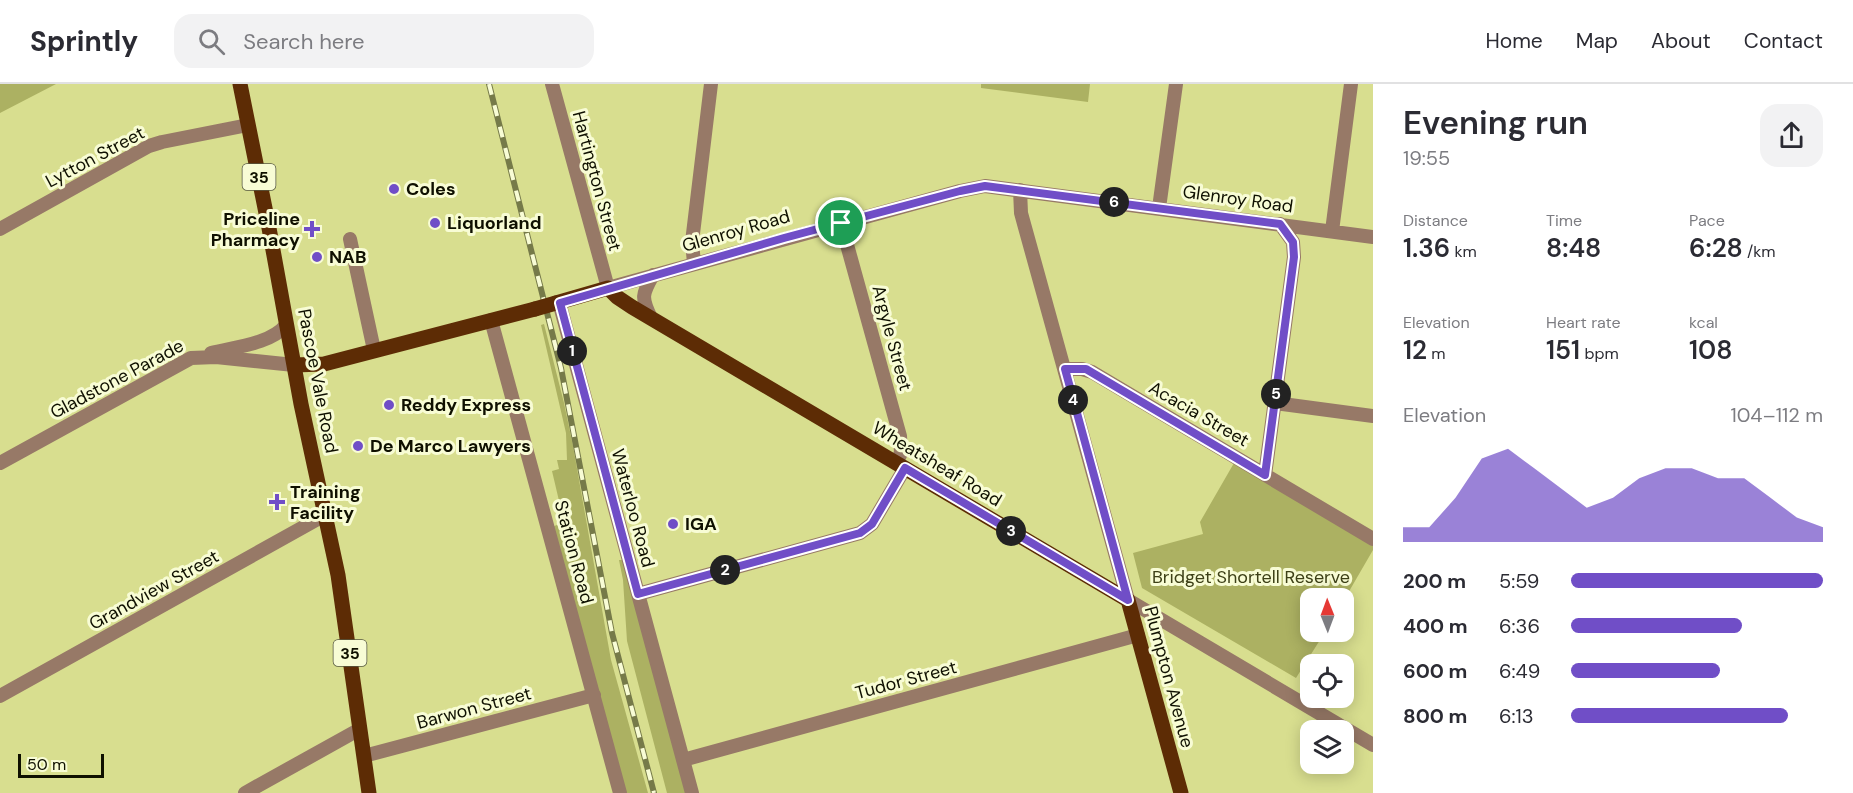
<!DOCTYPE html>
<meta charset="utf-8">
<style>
:root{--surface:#fff;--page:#f2f2f3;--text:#2b2b33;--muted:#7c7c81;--line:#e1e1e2;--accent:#704ec7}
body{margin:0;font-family:"DM Sans",sans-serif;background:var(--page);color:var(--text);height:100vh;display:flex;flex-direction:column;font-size:22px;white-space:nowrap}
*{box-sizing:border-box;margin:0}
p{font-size:20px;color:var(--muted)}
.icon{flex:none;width:33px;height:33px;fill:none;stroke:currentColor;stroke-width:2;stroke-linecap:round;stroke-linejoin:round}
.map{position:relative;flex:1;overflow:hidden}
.drawer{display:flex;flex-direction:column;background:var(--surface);width:480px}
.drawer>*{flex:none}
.needle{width:39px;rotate:359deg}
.buttons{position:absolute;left:1300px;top:504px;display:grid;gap:12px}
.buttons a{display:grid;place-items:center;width:54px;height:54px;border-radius:12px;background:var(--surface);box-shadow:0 3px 15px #0003;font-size:30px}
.scale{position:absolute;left:18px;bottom:15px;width:86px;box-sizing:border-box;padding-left:6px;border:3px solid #0f1000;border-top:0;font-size:16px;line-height:21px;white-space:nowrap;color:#0f1000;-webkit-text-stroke:4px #f8fcd5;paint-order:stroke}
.pin{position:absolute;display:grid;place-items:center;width:51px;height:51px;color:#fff;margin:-26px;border:3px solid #fff;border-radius:50%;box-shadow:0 2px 6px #0007}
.km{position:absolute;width:30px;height:30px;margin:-15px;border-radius:50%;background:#222;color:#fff;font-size:16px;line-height:30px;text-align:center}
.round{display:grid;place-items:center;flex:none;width:63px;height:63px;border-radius:18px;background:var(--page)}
.summary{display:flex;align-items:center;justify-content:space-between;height:102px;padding:0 30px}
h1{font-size:33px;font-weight:600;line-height:45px}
.metrics{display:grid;grid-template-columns:repeat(3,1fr);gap:9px;height:102px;padding:6px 30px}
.metrics div{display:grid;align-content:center}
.metrics b{font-size:26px;font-weight:600}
.metrics small{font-size:16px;font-weight:400}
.metrics p{font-size:16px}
.chart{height:168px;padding:12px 30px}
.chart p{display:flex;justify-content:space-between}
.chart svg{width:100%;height:108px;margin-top:6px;fill:var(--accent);opacity:.7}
ul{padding:0 30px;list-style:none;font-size:20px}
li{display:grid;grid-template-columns:96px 72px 1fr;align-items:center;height:45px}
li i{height:15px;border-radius:8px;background:var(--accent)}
header{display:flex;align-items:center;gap:36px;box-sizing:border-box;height:84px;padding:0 30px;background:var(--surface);border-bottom:2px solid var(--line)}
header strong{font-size:28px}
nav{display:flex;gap:33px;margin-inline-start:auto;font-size:21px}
.search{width:420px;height:54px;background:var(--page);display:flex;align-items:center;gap:15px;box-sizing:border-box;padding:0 21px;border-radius:18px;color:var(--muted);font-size:22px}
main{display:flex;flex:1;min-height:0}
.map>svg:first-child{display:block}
</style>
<header>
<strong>Sprintly</strong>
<div class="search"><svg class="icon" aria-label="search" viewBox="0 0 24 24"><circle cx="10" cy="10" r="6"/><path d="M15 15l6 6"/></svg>Search here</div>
<nav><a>Home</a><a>Map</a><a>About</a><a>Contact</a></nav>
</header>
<main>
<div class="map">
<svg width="1373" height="709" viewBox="0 0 1373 709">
<rect width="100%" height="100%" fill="#d8de8f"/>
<path fill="#acb162" d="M0,0H56L0,29Z
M981,0H1090L1088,18L981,4Z
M544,240L564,319L573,362L611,576L648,709H625L552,443L564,438L552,387L559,385L557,376H567L566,349L541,241Z
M1234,379L1373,462V466L1344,516V514H1311V548H1325L1296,594L1142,504L1133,469L1203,450L1200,438Z
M619,476H623L686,709H667L627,557L623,496Z"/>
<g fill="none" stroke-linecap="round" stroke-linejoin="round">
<path stroke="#977967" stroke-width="14" d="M552,0L608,204L960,107L985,102L1373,153
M1020,106L1021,129L1128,516L1373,661
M1159,124L1176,0
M841,139L900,352L901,369L896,379
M0,145L149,62L162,58L248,41
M1332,147L1351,0
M350,155L374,266
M694,179L692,158L711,0
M559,218L692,709
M651,234C641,214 642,210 653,191
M491,236L620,709
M211,269C234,263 271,260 286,241
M1065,285H1082L1092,288L1373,455
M1275,319L1373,332
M0,379L191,274L216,273L294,281
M1265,391L1294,173L1293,158L1280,140
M638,510L860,449L872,440L905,384
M0,612L325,431
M364,672L594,611
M683,676L1138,551
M245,709L360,645"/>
<path stroke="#5d2c05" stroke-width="15" d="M240,0L269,144L301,320L338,491L369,709
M556,219L608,204L617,213L632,223L1128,516L1181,709
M294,281L324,280L535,225"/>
<defs>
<path id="rail" d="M489,0L561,284L612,549L654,709"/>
</defs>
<use href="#rail" stroke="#767a49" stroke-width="6"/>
<use href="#rail" stroke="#f8fcd5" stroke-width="4" stroke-dasharray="11" stroke-linecap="butt"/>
<path stroke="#5d2c05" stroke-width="15" d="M535,225L556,219"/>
</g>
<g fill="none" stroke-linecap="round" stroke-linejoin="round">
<defs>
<path id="route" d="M985,102L1280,140L1293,158L1294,173L1265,391L1086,285H1065L1128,516L905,384L872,440L860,449L638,510L560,219L784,154L960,107Z"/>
</defs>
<use href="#route" stroke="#fff" stroke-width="12"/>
<use href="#route" stroke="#704ec7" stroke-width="8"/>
</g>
<g fill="#704ec7" stroke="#f8fcd5" stroke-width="2">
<circle cx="394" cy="105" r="6"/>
<circle cx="435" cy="139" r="6"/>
<path d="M309 136h6v6h6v6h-6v6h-6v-6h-6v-6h6z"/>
<circle cx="317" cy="173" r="6"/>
<circle cx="389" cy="321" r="6"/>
<circle cx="358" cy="362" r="6"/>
<path d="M274 409h6v6h6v6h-6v6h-6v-6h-6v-6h6z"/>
<circle cx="673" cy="440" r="6"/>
</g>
<g text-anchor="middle" stroke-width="6" stroke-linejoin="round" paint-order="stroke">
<g fill="#f8fcd5" stroke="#555740" stroke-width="1.5">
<rect x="242.5" y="80" width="33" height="26" rx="4.5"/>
<rect x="333.5" y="556" width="33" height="26" rx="4.5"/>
</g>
<g font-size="16" font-weight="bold" fill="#0f1000">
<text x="259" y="99">35</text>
<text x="350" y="575">35</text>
</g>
<g font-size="18" fill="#0f1000" stroke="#f8fcd5">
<text transform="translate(95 73) rotate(-28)" y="6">Lytton Street</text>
<text transform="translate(597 97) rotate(75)" y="6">Hartington Street</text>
<text transform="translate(1238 115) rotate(8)" y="6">Glenroy Road</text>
<text transform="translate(736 147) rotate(-16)" y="6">Glenroy Road</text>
<text transform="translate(892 254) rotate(75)" y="6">Argyle Street</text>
<text transform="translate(117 295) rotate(-28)" y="6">Gladstone Parade</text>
<text transform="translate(318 297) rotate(79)" y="6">Pascoe Vale Road</text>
<text transform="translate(1199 330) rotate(30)" y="6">Acacia Street</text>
<text transform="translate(937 380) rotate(31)" y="6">Wheatsheaf Road</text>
<text transform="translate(633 424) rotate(75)" y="6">Waterloo Road</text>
<text transform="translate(574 468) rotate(75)" y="6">Station Road</text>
<text transform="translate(154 506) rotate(-29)" y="6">Grandview Street</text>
<text transform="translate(1169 593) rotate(75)" y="6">Plumpton Avenue</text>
<text transform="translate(906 596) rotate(-15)" y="6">Tudor Street</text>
<text transform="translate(474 624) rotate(-15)" y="6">Barwon Street</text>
</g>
<g font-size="18" font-weight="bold" fill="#0f1000" stroke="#f8fcd5" text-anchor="start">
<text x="406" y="111">Coles</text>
<text x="300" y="141" text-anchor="end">Priceline<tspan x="300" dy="21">Pharmacy</tspan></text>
<text x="447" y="145">Liquorland</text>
<text x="329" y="179">NAB</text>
<text x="401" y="327">Reddy Express</text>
<text x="370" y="368">De Marco Lawyers</text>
<text x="290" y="414">Training<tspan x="290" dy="21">Facility</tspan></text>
<text x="685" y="446">IGA</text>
</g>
<g font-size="18" fill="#3d4017" stroke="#f8fcd5">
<text x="1251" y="499">Bridget Shortell Reserve</text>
</g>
</g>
</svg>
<div class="buttons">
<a><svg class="needle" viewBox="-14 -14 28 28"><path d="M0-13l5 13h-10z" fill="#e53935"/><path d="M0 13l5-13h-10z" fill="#7c7c81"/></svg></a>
<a><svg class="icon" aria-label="locate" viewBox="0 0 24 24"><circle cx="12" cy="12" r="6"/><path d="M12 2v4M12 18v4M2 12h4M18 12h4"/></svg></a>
<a><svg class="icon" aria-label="layers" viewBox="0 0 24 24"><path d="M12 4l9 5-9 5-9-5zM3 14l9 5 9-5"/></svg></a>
</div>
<div class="scale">50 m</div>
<div class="pin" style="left:841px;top:139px;background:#1e9e55"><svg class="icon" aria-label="arrive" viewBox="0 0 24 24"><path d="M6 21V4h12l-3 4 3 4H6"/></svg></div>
<b class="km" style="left:572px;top:267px">1</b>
<b class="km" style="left:725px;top:486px">2</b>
<b class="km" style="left:1011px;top:447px">3</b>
<b class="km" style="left:1073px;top:316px">4</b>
<b class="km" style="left:1276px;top:310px">5</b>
<b class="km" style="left:1114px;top:118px">6</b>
</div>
<section class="drawer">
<div class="summary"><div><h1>Evening run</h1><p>19:55</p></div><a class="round"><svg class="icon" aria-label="share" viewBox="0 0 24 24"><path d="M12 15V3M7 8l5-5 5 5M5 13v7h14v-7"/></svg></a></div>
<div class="metrics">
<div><p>Distance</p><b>1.36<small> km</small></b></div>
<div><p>Time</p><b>8:48</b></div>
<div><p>Pace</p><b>6:28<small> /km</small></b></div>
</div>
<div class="metrics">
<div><p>Elevation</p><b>12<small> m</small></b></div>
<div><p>Heart rate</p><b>151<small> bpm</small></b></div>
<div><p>kcal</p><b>108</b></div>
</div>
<div class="chart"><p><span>Elevation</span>104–112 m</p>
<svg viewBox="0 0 160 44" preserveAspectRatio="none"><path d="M0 44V38L10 38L20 26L30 10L40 6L50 14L60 22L70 30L80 26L90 18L100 14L110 14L120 18L130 18L140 26L150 34L160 38V44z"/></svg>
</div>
<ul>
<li><b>200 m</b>5:59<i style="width:100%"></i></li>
<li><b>400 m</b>6:36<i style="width:68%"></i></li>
<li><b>600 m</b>6:49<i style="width:59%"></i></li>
<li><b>800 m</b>6:13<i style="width:86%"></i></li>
</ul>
</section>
</main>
